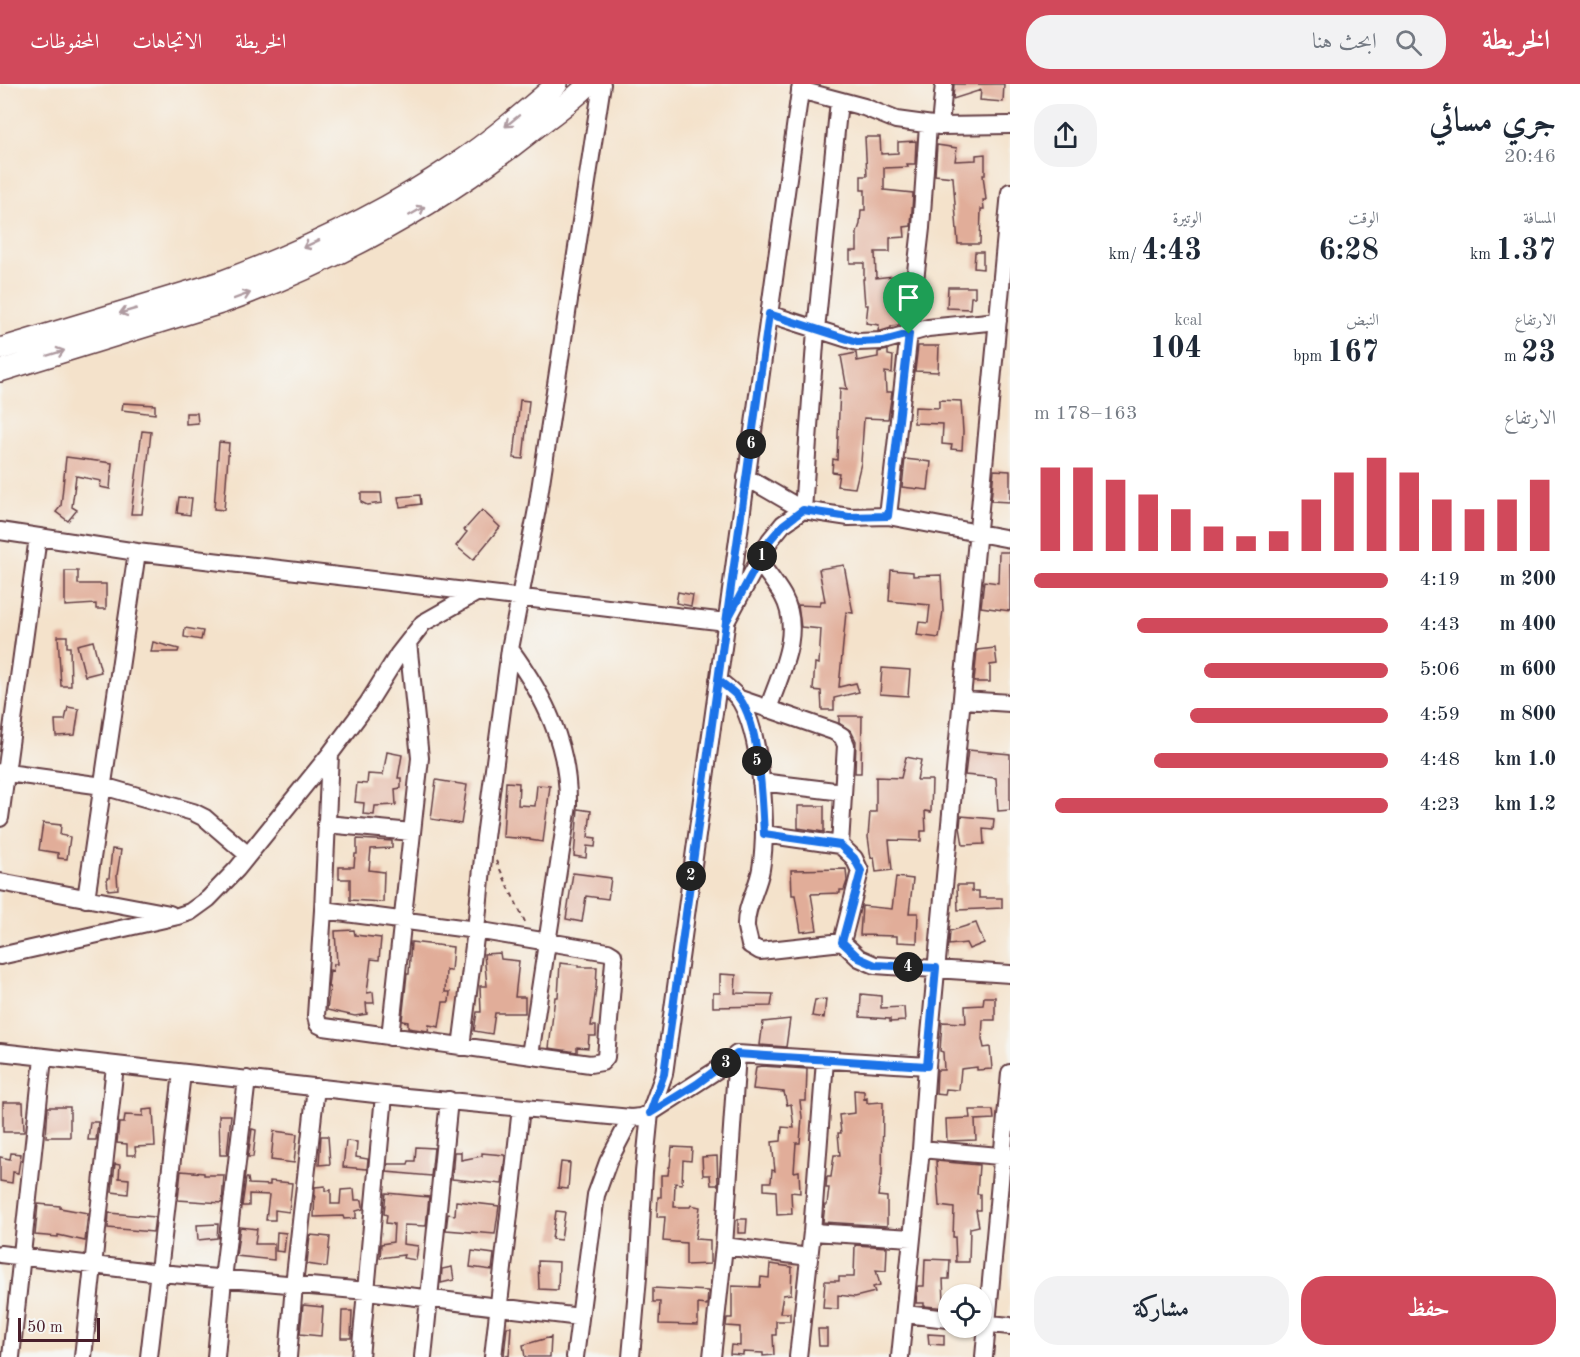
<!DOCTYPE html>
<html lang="ar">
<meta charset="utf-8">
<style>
:root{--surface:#fff;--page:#f2f2f3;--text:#1f2937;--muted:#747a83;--accent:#d1495b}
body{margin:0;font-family:"Old Standard TT",Amiri,serif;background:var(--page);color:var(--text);direction:rtl;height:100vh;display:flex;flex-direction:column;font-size:22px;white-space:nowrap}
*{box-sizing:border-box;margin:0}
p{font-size:20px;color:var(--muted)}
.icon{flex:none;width:33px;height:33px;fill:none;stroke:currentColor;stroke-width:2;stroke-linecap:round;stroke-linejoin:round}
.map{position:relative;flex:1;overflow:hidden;direction:ltr}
.details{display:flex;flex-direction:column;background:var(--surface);width:570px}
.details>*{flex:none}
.tools{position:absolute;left:938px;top:1200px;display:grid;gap:12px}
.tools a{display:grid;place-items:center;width:54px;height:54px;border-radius:50%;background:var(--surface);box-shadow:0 2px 4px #0004;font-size:30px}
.scale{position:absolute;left:18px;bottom:15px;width:82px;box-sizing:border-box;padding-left:6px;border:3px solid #4a1f2b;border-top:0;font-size:16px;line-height:21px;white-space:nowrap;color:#4a1f2b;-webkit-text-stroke:4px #f6f6f2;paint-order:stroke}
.pin{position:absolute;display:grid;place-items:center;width:51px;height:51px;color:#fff;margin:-62px -26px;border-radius:50% 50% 50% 0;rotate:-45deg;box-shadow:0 0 6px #0007}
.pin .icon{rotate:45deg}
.km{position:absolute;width:30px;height:30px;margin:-15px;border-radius:50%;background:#222;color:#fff;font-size:16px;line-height:30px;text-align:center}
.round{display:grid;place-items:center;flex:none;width:63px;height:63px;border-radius:24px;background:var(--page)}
.headline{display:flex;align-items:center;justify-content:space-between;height:102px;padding:0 24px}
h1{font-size:33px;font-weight:800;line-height:45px}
.stats{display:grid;grid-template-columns:repeat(3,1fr);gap:9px;height:102px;padding:6px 24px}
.stats div{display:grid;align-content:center}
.stats b{font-size:30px;font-weight:800}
.stats small{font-size:16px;font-weight:400}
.stats p{font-size:16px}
.chart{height:168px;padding:12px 24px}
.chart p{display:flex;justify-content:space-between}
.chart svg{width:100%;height:108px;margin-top:6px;stroke:var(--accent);stroke-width:6}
.primary-button{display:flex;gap:12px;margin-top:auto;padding:12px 24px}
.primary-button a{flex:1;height:69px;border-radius:24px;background:var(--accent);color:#fff;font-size:24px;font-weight:800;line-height:69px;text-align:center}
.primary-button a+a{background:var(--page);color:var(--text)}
ul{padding:0 24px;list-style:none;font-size:20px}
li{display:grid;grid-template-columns:96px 72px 1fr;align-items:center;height:45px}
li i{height:15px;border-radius:8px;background:var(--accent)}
header{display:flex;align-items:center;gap:36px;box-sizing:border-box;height:84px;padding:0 30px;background:var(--accent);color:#fff}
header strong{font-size:28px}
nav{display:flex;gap:33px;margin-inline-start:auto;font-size:21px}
.search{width:420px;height:54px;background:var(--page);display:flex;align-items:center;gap:15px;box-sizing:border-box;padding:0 21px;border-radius:24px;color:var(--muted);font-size:22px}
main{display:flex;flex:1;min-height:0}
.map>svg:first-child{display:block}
</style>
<header>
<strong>الخريطة</strong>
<div class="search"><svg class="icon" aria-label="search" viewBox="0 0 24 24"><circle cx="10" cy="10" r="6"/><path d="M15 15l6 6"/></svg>ابحث هنا</div>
<nav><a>الخريطة</a><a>الاتجاهات</a><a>المحفوظات</a></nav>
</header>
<main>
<section class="details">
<div class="headline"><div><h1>جري مسائي</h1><p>20:46</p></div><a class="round"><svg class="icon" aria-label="share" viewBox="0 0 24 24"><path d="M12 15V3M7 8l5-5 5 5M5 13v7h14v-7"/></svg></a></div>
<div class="stats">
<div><p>المسافة</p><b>1.37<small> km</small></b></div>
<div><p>الوقت</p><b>6:28</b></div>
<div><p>الوتيرة</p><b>4:43<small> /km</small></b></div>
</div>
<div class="stats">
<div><p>الارتفاع</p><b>23<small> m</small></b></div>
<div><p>النبض</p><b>167<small> bpm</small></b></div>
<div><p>kcal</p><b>104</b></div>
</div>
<div class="chart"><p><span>الارتفاع</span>163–178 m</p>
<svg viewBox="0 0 160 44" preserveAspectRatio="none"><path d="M5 44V10M15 44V10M25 44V15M35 44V21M45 44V27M55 44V34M65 44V38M75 44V36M85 44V23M95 44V12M105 44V6M115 44V12M125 44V23M135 44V27M145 44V23M155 44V15"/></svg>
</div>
<ul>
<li><b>200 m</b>4:19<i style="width:100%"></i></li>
<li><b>400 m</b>4:43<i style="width:71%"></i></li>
<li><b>600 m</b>5:06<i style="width:52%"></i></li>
<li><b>800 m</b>4:59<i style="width:56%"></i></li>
<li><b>1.0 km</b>4:48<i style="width:66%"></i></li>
<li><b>1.2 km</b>4:23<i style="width:94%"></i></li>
</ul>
<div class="primary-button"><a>حفظ</a><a>مشاركة</a></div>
</section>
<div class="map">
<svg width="1010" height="1273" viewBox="0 0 1010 1273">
<rect width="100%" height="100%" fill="#f6f6f2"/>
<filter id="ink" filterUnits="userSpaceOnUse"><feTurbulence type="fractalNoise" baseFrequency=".0167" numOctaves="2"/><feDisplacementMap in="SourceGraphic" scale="12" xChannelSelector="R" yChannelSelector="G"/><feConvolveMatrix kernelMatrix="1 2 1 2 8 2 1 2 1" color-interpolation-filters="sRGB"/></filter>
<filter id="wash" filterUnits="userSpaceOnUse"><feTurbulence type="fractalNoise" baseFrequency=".008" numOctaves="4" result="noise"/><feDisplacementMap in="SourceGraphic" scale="24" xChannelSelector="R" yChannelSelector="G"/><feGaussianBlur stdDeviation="1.35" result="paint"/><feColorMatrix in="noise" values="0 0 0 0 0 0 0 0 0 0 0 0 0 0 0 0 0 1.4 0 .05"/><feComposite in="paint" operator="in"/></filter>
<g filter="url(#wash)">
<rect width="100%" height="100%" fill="#f4e2cb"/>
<g id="blocks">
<path fill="#e1ad99" d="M954,0H1004L1003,18L980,16L981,6L953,15Z
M865,53H880L881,70L898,69V58L916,57L915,80H907L908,83L884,84V106L913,109L911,142L904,143L905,153L890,154V168H875L876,194L893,192L896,227H901L899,241L891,242V244L881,247H878L879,241L866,239L868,221H865L863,195H864V179H850V167H857V149L860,140L861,126H865V106H861V92H867Z
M937,61L957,64L955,77L976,76V71L985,70V91H983L986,116H983L984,125H981L980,160H958L953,93L935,91Z
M975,168H983V185L974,184Z
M948,203H975V213H971L970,225L947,224Z
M918,262H939L938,288L915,287Z
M888,266V271L893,272L892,289L885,288L886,308H892L888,335L864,334L861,379L855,404L837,402L839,389L832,388L833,375L837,376L840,304L847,305L841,272L856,269L857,277L878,273V268Z
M520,316L529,317L523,375L514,374Z
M939,316L961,317L963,348L962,366L951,365L952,361L942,360L943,340L914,339L915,323L939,324Z
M123,319L155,321V330L122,326Z
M186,329H197L198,339L186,340Z
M142,347L151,348L142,430H131Z
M219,358L229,359L224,426L214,425Z
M66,373L112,379L110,405L100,403L101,397L76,392L72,423L77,426L68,437L56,428L61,422Z
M905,375L931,378L928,406L902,403Z
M994,386L1010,387V418L991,417Z
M361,409H381L382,419L367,421L361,418Z
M420,411L421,420L400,423L398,413Z
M179,413L192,414L190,431L177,429Z
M482,426L500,443L473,476L456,462L467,448L464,446Z
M999,468H1010V527L981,523L984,497L998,499Z
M844,481L853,529L846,528L839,603L856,599L859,608L834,614V626H822L821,607L813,606L815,579L819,580L821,545L801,543L798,521L820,522L821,517H825L819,485Z
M891,486L913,488V492L941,491L943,527L939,554L917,551L919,538L928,539L930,521L889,517Z
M65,487H78V500H106V525H96V520L65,522Z
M678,508L693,511L691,522L676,519Z
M185,544L203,547L201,556L184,553Z
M58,552H67V563H70L71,602H61Z
M93,557L101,588L85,592L77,561Z
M153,558L179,565L178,568H151Z
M995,564L997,580L990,581V598H974L977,566Z
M882,584L910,586L908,612L880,610Z
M68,623L79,625L75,651L56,652L55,636H65Z
M839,632H862L861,689H855L856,657L851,647L839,639Z
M968,666L1010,670V726L998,727L996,694L965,691Z
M387,668L402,671L398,694H401V704L395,705L396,721L375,722L374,731L363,730L364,719L355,718L357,699L367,700L368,690L383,691Z
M906,673L921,676L917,696H932L931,728L925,727L926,747H921V757L889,756L892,786L876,788L874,773L871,774L868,753L870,728H876V693L901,694Z
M436,696L467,701L461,740L431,735Z
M506,698L519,699L518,721L535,722L537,701L550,702L543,758L530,756V755L503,753Z
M798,722H824V748L798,744Z
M578,725L591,727L588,753L596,754L595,763L587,762L586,774L574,772Z
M961,732L994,735L993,746L983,745L984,760L963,761L960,743Z
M43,739L61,741L60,751L70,753L67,775L58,774V769L39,766Z
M357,755L392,757V764L371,765L369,786L384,788L383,818L350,816V795H339V783H354L355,770H357Z
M112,765L121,766L117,791L118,805L108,806L107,794H109Z
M846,785L847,797L844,806H840V809L811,810L817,846L801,848L795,811H792L791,786Z
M573,789L611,794L608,815L586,812L582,838L566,835Z
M896,793L913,795L909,829H918L917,859L897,858V852L860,851L862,822L892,825Z
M957,801H972V807H979V814H1002V824L958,826Z
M976,839L984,859L969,865L966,859L949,861L950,847Z
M354,846L355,851L381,854L379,876L371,875L367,909L373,908L374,919H366L367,930L355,932L327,926L330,903H328L330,886L333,887L334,880H337L335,847Z
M411,858L453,863L451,887L446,886L445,908H450L449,918H443L439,943L429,941L428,947L408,944V938L402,937L407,890H409Z
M500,869L501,875L519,877L515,913H525V929H495L492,950L474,947L477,928H481L480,902H487L484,870Z
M560,879L578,881V883H597L596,904L591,942H596V952H589L588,964L577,963V968L549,964L555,913H558Z
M720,890L736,891L735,909L773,910L771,922L713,923V909H720Z
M861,910L881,912V924L904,923L905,937L890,938V935L860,933Z
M984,913H995V936H983L982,955L984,964L990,963L992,985L977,986V983L961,985L959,1006L946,1005L945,1011L936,1010L937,986H944L943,968L940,967L942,938L966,939L965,922L983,921Z
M826,915L824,934L812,932L815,916Z
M790,935L786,963L760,961L763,938Z
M762,982L807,985L806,1017H800L802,1033L800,1059H796L794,1088L799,1087L800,1109L791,1108L792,1130L777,1131L776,1107L764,1106V1098H771L772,1086L775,1087L772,1058L781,1057L782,1043L794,1044L791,1020L787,1021L784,1008L753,1005L756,983Z
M854,1006L864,1007V1015L867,1014V1019L883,1018L882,1092H881L878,1112L887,1113V1142L823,1138L825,1121H827L829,1104H826L827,1093H831L834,1071H840L838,1049H841L839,1031L855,1029Z
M3,1018H23L24,1048H3Z
M48,1023H70V1053H46Z
M153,1025L155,1062L135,1063L136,1071H127V1060L117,1059L119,1039H124L125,1031L143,1032V1026Z
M969,1026H993L994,1035L975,1036L976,1056L947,1057L946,1035L970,1034Z
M219,1031H231L227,1071H220Z
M90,1038H98L96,1056H88Z
M252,1045L256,1046L253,1073H248Z
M274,1047L297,1050L294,1079L271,1076Z
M321,1052H328L330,1080L319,1081Z
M346,1057L357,1058L356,1073L368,1075L367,1085L343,1083Z
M416,1063L434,1064L431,1092L387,1088L388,1080H408L409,1077H415Z
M672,1063L692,1064L691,1077L683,1076L682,1100L675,1099L674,1123H690L691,1121L700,1123L695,1155L710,1156V1180L686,1181V1159L663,1157L665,1133H657L658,1113H661V1091H668L669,1083H670Z
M454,1068H461V1076L482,1072V1069L504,1071L505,1073L502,1100L452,1095Z
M11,1069L21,1070L18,1089L13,1088L12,1099L0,1097V1073L10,1075Z
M717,1072L718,1101H711L710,1091H703L702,1073Z
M936,1077L979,1081L977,1110H980V1126H976L979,1142L970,1144L969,1178H956L955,1153H953L954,1124L939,1122Z
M561,1078L570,1079L568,1105L558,1104Z
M115,1080L120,1081L119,1094L129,1095L128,1110L112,1108Z
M181,1087L204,1089V1091H224L222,1119L178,1116Z
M246,1094H248L249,1100L270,1101V1097L292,1099L289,1128L275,1126V1136H266L269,1111L249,1110V1122H242Z
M325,1102V1107L331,1106V1120H340L341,1106L354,1105L355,1116H362L363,1122V1125L356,1127V1134L344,1135L343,1132L314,1133L315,1103Z
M386,1109L429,1113L426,1142L404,1141L403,1160L418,1162L416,1176L403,1174L404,1171L380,1174L381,1160L393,1158L394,1140L386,1139L387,1131L384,1130Z
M456,1117L499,1122L495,1150L446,1146L448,1130L455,1131Z
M38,1120L60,1122V1124L88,1129L85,1157L58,1151V1153L35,1151Z
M556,1127L565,1128L561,1156L552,1155Z
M109,1129L155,1133L153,1148L108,1144Z
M738,1135H747L746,1149H738Z
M218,1140L217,1154L198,1156L197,1141Z
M240,1143L257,1145L255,1160H274V1176L236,1172Z
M277,1148L286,1149L284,1168L276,1167Z
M310,1151L330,1153L327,1183L307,1180Z
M855,1161L887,1163L886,1187L876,1186L880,1201L873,1203L875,1208L855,1213L838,1211V1225L823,1224L825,1197H839V1193H854Z
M472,1167L494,1170L492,1186L470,1183Z
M925,1175L950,1176L949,1195H943L944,1217L948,1218V1224L924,1222V1219H916L918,1202H924Z
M538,1177L559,1178L558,1206L539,1205Z
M770,1180L792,1183L791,1210L783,1211L780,1229H790V1237H776V1251H773L774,1271L763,1272V1269L743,1268V1271L730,1270L731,1261L740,1262V1243L726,1242L727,1234H732V1202L760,1203L761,1193L769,1194Z
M452,1183L454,1196L441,1199L442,1185Z
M653,1204L708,1207L707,1221L698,1220V1241L659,1240L660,1218H653Z
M303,1221L323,1223L321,1252L300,1250Z
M342,1227H352L351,1254H341Z
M507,1243H511L509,1272L504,1271Z
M818,1245H827V1262H819Z
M928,1250L944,1251V1261L929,1260Z
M551,1253L550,1273H525L523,1261Z"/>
</g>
</g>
<g filter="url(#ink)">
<use href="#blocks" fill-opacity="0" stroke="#643c43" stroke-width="1.5"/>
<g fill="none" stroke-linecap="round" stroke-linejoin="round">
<defs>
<path id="minor" d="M800,6L864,23L896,36L940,42L1010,41
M940,42L944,0
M769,230L857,258L883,257L928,244L998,237
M746,393L803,426L849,433L888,432L1010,455
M888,432L921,144L928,41
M0,447L137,468L726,538L770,456L783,440L803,426L816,246L839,17
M759,478C767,489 776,500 783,512C803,548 780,590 768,625
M510,565C545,613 569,661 568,721L530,971
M718,596C725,602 736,609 741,618C762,655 768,743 761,785C758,804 745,823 746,843C747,849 749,855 750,861L760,867L842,858L859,874L875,881L1010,890
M740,615L833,647L842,652L846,661L840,761
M963,616L1010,619
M0,688L103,702L193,728L205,734L248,771
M761,698L843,708
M0,734L38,453
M326,740L412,748
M764,750L840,761L854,774L860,787L842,858
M0,798L170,830
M86,815L137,468
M323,826L476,846L608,868L613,871L614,877L606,973L602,978L590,980L324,943L318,940L316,932L323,826L330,670
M0,872L178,832L190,828L208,815L237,785L330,670L368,619L398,571L423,539L476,509
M390,953L420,674L408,558
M461,963L476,846L485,753L510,565L537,425L602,0
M0,968L384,1011L631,1034L641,1033L650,1029L720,984L737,970L927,982
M921,1065L1010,1073
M812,1148L912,1154
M724,1162L809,1173
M0,1170L160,1189L367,1207L580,1233
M905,1230L948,1235
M981,1239L1010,1242
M11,1273L43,974
M83,1273L115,982
M149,1273L182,989
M216,1273L223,1195L247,995
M288,1273L294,1201L316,1003
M360,1273L384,1011
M423,1273L449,1016
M493,1273L521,1024
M575,1273L596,1111L608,1078L631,1034
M631,1273L638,1193L644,1088L650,1029L664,990L801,0
M712,1273L724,1162L737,970
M798,1273L812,1148L825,976
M900,1273L921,1065L927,982L1010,108
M984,1273L1010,989"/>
<path id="major" d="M0,265L218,199C301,168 383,130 456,80C492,56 525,28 557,0
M0,287L224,218C334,178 437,122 529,49C549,33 571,18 589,0"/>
</defs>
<use href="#minor" stroke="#643c43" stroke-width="20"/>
<use href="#major" stroke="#643c43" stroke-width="24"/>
<path stroke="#643c43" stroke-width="2" stroke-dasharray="4.5 4.5" stroke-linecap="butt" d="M496,777L526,840"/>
<use href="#minor" stroke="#fff" stroke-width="16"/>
<use href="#major" stroke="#fff" stroke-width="21"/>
</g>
<defs><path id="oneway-shaft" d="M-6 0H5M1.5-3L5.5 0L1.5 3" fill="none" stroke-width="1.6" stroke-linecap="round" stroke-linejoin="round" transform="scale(1.5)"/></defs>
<g stroke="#ae9aa0">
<use href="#oneway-shaft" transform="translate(512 37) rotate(141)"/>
<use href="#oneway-shaft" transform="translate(417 127) rotate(-30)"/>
<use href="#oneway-shaft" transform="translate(311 160) rotate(155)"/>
<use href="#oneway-shaft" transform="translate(242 212) rotate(-20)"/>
<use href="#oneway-shaft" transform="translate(128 227) rotate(164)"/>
<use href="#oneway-shaft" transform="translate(56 269) rotate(-17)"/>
</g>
</g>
<g fill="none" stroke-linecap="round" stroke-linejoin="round" filter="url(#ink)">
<defs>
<path id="route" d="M909,250L888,432L849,433L803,426L783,441L770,456L726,538L664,990L650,1029L697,1000L737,970L927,982L936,884L875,881L859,874L842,858L861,787L854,774L840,761L764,750C762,717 760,640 739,614C733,607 725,602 718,596L769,230L857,258L883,257L909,250"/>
</defs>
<use href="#route" stroke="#fff" stroke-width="12"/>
<use href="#route" stroke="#1a73e8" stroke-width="8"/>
</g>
</svg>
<div class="tools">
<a><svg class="icon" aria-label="locate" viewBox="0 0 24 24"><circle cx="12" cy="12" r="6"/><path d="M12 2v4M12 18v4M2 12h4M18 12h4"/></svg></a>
</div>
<div class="scale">50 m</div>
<div class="pin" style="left:909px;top:250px;background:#1e9e55"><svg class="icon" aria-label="arrive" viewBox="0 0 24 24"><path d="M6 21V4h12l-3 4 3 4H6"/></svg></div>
<b class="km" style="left:762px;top:472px">1</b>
<b class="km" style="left:691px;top:792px">2</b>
<b class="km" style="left:726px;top:979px">3</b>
<b class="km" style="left:908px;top:883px">4</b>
<b class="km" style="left:757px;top:677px">5</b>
<b class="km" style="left:751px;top:360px">6</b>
</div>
</main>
